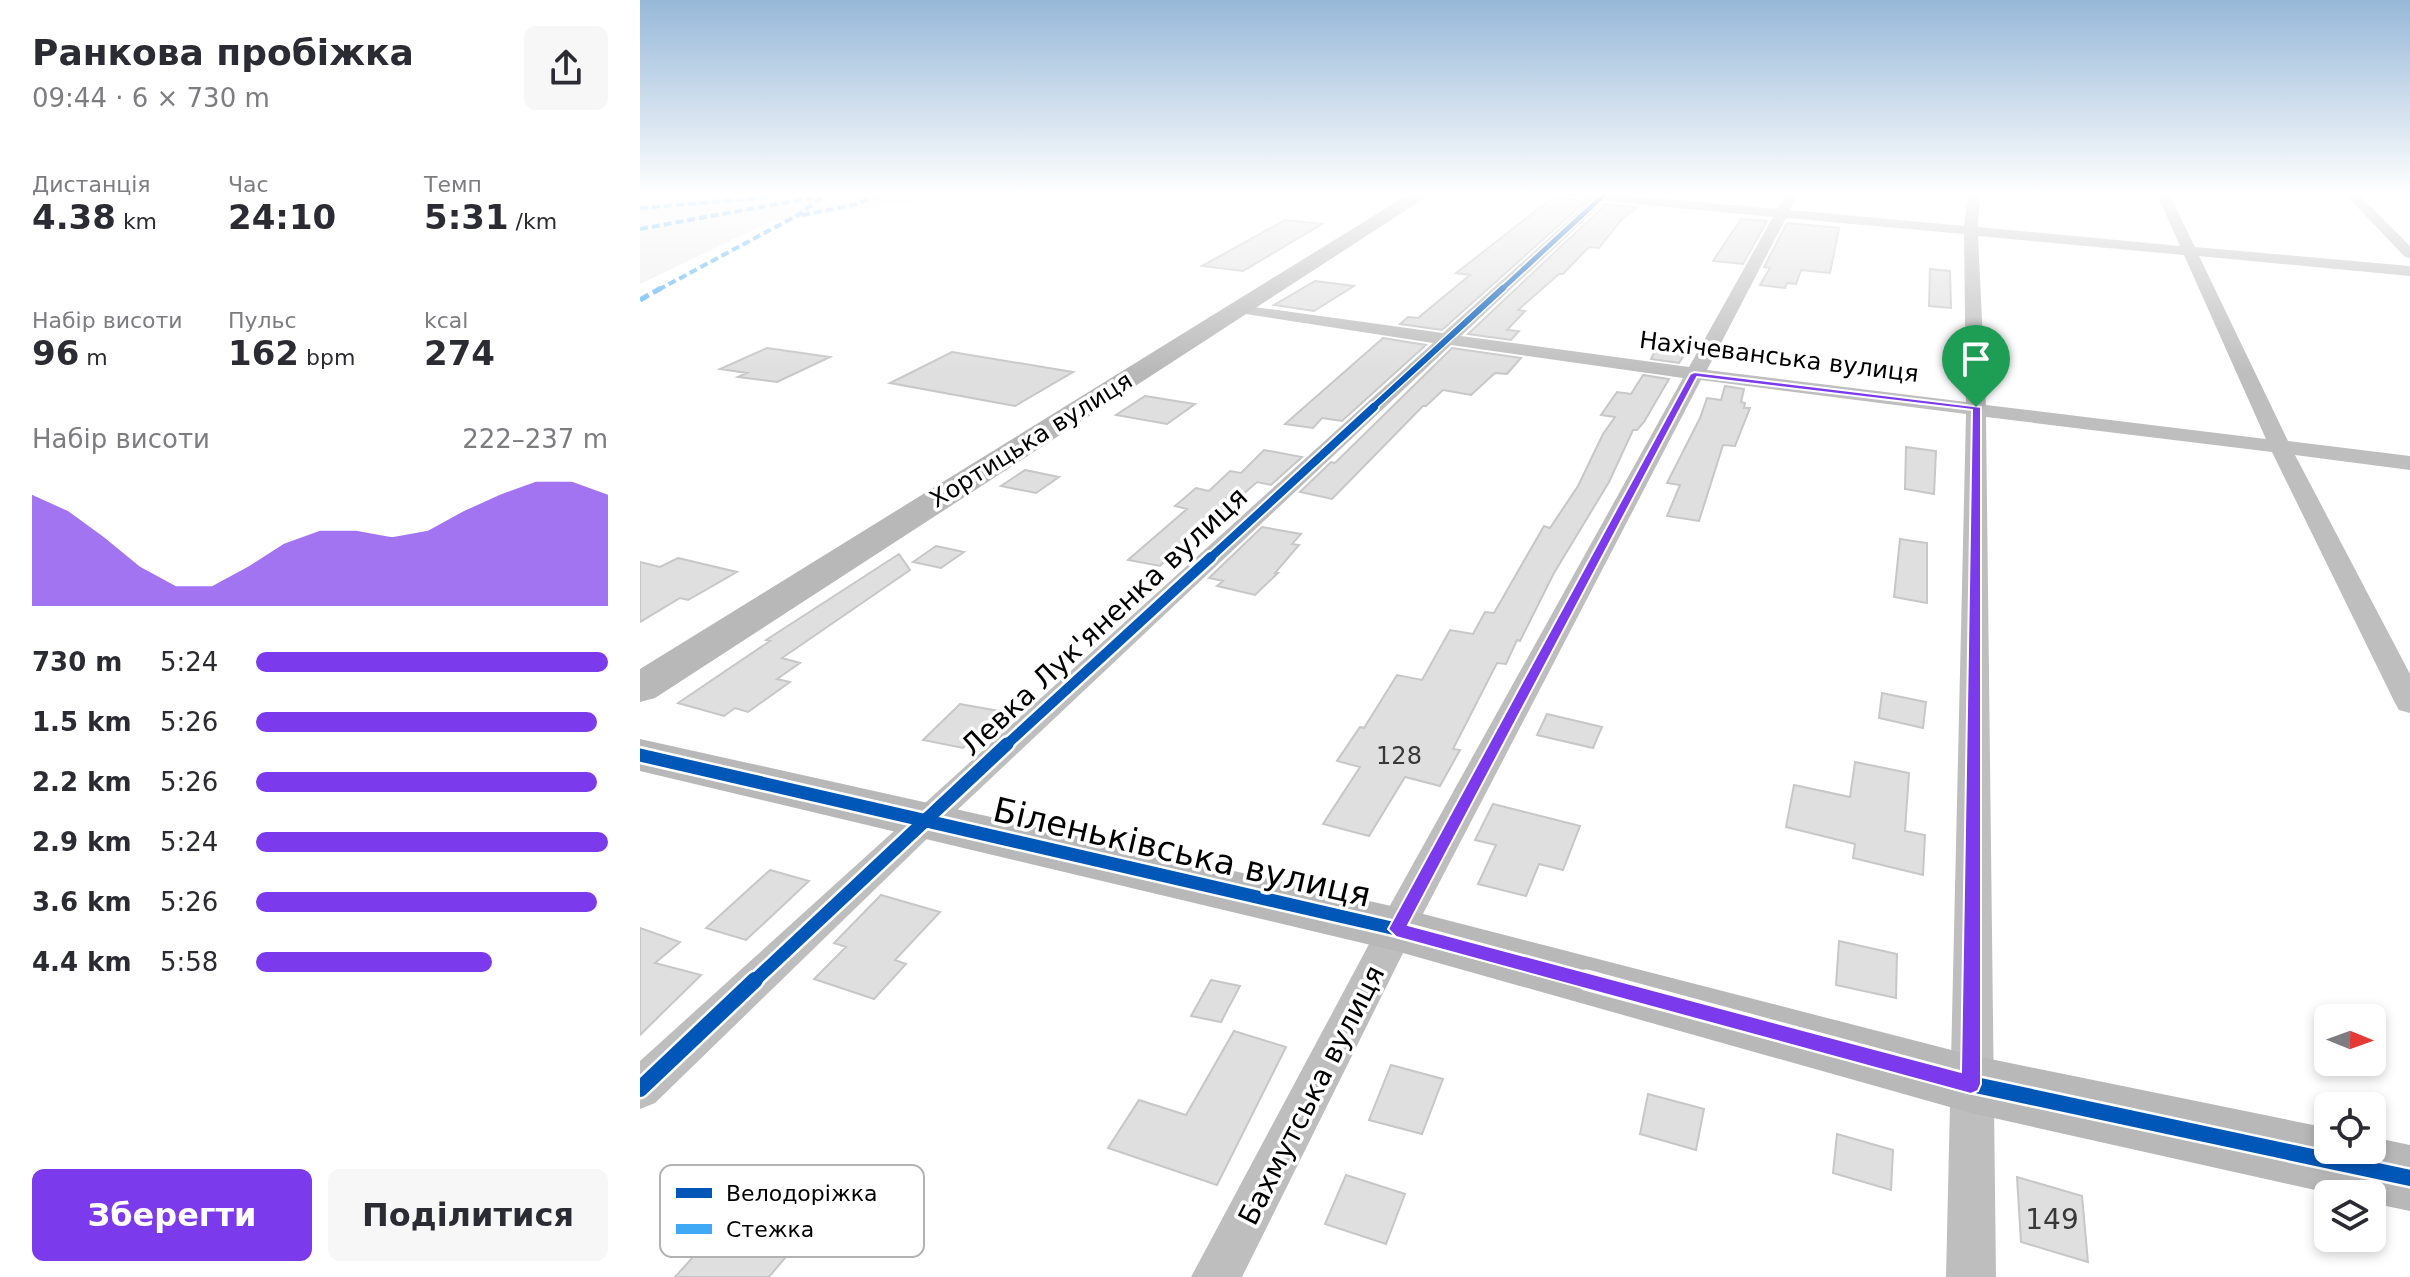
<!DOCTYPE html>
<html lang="uk">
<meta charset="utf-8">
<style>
:root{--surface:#fff;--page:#f7f7f7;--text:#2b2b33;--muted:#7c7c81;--accent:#7c3aed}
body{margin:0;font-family:"DejaVu Sans",sans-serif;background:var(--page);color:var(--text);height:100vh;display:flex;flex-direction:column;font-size:30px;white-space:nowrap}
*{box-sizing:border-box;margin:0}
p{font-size:26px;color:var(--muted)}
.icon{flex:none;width:44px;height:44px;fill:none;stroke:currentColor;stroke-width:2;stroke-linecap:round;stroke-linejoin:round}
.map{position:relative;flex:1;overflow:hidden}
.panel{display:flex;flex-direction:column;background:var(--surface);width:640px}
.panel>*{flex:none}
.needle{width:52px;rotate:91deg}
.buttons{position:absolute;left:1674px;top:1004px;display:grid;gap:16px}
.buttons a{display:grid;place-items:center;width:72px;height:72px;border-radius:12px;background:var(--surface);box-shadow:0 4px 12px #0003;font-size:40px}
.pin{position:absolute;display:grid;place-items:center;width:68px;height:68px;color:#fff;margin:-82px -34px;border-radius:50% 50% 50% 0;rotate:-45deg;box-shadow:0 0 8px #0007}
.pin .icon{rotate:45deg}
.round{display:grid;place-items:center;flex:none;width:84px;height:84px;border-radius:12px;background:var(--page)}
.head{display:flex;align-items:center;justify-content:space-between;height:136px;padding:0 32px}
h1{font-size:36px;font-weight:800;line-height:60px}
.stats{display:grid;grid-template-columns:repeat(3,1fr);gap:12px;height:136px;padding:8px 32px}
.stats div{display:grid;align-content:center}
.stats b{font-size:34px;font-weight:800}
.stats small{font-size:22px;font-weight:400}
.stats p{font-size:22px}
.chart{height:224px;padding:16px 32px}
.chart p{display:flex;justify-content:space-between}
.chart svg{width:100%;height:144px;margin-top:8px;fill:var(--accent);opacity:.7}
.cta{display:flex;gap:16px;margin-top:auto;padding:16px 32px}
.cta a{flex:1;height:92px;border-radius:12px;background:var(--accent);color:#fff;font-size:32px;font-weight:800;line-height:92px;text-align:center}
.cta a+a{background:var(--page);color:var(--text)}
ul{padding:0 32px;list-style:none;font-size:26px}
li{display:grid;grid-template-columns:128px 96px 1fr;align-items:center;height:60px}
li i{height:20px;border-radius:10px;background:var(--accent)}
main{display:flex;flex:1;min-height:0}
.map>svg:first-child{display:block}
</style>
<main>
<section class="panel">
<div class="head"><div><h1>Ранкова пробіжка</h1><p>09:44 · 6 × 730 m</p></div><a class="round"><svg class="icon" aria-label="share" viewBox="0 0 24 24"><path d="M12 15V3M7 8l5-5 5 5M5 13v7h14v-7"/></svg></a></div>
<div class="stats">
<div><p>Дистанція</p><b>4.38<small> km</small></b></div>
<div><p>Час</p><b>24:10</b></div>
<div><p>Темп</p><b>5:31<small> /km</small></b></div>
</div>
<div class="stats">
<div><p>Набір висоти</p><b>96<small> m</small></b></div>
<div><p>Пульс</p><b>162<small> bpm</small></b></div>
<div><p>kcal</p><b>274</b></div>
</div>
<div class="chart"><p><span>Набір висоти</span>222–237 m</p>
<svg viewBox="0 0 160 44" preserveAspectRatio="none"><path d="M0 44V10L10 15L20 23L30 32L40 38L50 38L60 32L70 25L80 21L90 21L100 23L110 21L120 15L130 10L140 6L150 6L160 10V44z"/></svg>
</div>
<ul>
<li><b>730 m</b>5:24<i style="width:100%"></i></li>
<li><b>1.5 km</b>5:26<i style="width:97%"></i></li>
<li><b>2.2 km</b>5:26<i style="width:97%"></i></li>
<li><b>2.9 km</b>5:24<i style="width:100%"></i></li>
<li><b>3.6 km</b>5:26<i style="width:97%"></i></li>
<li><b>4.4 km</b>5:58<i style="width:67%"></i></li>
</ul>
<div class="cta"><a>Зберегти</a><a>Поділитися</a></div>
</section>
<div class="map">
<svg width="1770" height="1277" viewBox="0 0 1770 1277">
<rect width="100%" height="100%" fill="#fff"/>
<path fill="#ececec" d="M0,194H319L130,222L0,284Z"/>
<path fill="#dfdfdf" stroke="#c7c7c7" stroke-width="2" d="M915,196L945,202L802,330L760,324L768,317L778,318L830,275L816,273Z
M966,204L997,207L982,219L959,248L949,247L923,274H919L878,310L885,311L867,330L879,331L871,340L828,334Z
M1101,219L1127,221L1103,264L1073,261Z
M645,220L682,224L603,271L562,266Z
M1147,223L1199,228L1190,273L1161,270L1156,284L1147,283L1145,288L1120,285L1130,268L1124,267Z
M1290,269L1310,271L1311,308L1289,306Z
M675,281L714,286L674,311L634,305Z
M743,338L786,345L702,421L682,418L673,428L645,424Z
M1019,343L1041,345L1040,348L1048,349L1039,363L1011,359Z
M127,348L190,357L137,382L98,377L107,373L80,369Z
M812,348L881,358L867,374L855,373L831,395L803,390L786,406H783L692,499L660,492L691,462L695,463Z
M312,352L433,372L375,406L250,383Z
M1003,375L1029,379L1004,422L997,430H993L969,482L914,573L880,641L877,640L866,664L857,663L813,749L820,750L800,786L765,777L729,836L683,824L720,767L697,761L720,727L724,728L757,675L782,680L810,630L833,634L845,612L854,613L904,526L910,528L938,486L963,434L975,417L961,415L977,392L991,394Z
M1085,386L1104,389L1101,402L1105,403L1104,408H1110L1095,446L1083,445L1059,521L1027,516L1040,485L1027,483L1060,418L1067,398L1081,400Z
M505,396L555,404L527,424L476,415Z
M1266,447L1296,451L1294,494L1265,489Z
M624,450L662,457L631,485L617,482L562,530L558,529L520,566L488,560L547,509L535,506L556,488L569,491L590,471L601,473Z
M385,470L419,477L396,493L361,486Z
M622,527L661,534L652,544L659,545L635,573H638L615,595L577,586L583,581L569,578Z
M1260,539L1287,543V603L1254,597Z
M296,546L324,552L301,568L273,562Z
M259,554L270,570L142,658L160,663L137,679L150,682L108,712L95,708L84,716L38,703L130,641L126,640Z
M38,558L97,572L48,600L40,598L0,622V562L20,567Z
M1242,693L1286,702L1283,728L1239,718Z
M320,704L359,711L323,748L283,740Z
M907,714L962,727L953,748L897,735Z
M1215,762L1269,773L1265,831L1285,835L1283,875L1213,858L1215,844L1146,827L1154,785L1210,797Z
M853,804L940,826L923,870L899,864L886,896L838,884L856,845L835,840Z
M130,870L169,881L106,940L66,928Z
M241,895L300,912L255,960L266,964L234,999L174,979L206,947L194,943Z
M0,928L40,942L15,963L61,975L0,1035Z
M1199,941L1257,954L1256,998L1196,985Z
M571,980L600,986L581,1022L551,1016Z
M594,1031L646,1047L577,1185L468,1148L499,1100L546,1115Z
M751,1065L803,1079L782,1134L729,1120Z
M1008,1094L1064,1109L1056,1150L1000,1134Z
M1197,1134L1253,1150L1251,1190L1193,1173Z
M706,1175L765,1194L746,1244L685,1224Z
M1377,1177L1442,1196L1448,1262L1381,1242Z
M162,1181L197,1196L129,1277H35L98,1207L128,1220Z"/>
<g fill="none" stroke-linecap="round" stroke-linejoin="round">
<path fill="#bebebe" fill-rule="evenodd" d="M923,194H972L1137,209L1146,194H1158L1150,210L1324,226L1328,194H1340L1338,227L1540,246L1517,194H1529L1555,247L1770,266V276L1559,256L1648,441L1770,456V470L1655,455L1770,674V713L1759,710L1755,703L1632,452L1346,417L1356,1277H1306L1326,414L1061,380L772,935L602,1277H551L743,918L1043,378L811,345L295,831L15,1103L0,1109V1061L793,343L599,313L591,308L593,304L803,333L951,200ZM965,201L1133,217L1049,367L821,336ZM1146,218L1324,234L1326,402L1067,370ZM1338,236L1544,255L1626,439L1346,405Z
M1705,194H1718L1770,246V258L1765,257Z"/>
<path fill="#b8b8b8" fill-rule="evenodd" d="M769,194H791L15,698L0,702V669Z
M0,739L756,907L1331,1055L1688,1128V1150H1732V1137L1770,1145V1211L1732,1203V1194H1693L1331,1113L756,951L0,771Z"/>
<path stroke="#3fa9f5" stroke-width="4" stroke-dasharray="8 4" stroke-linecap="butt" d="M0,208L132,197
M162,215L213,205L243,194
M0,229L181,196
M18,290L158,215L185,195"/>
<path stroke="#3fa9f5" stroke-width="5" stroke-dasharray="10 5" stroke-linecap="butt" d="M0,300L21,288"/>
<defs>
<path id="cycleway-far5" d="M861,290L965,194"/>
<path id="cycleway-far4" d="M731,409L863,288"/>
<path id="cycleway-far3" d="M569,559L734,407"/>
<path id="cycleway-far2" d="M365,746L571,557"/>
<path id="cycleway-far1" d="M0,755L756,929L953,982
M113,982L367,744"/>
<path id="cycleway" d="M946,980L1331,1084L1770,1178
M0,1089L115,980"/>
</defs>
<use href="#cycleway-far5" stroke="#fff" stroke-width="8"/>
<use href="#cycleway-far4" stroke="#fff" stroke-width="9"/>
<use href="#cycleway-far3" stroke="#fff" stroke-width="12"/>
<use href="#cycleway-far2" stroke="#fff" stroke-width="15"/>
<use href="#cycleway-far1" stroke="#fff" stroke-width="18"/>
<use href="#cycleway" stroke="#fff" stroke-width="21"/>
<use href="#cycleway-far5" stroke="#0057b8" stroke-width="5"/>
<use href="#cycleway-far4" stroke="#0057b8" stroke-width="6"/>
<use href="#cycleway-far3" stroke="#0057b8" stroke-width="8"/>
<use href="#cycleway-far2" stroke="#0057b8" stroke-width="10"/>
<use href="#cycleway-far1" stroke="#0057b8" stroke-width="13"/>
<use href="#cycleway" stroke="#0057b8" stroke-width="16"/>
</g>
<linearGradient id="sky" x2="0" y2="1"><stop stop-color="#97b8d8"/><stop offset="0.52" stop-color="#fff"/><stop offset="1" stop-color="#fff" stop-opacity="0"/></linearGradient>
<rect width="1770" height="373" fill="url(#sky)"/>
<path fill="#7c3aed" stroke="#fff" stroke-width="2" fill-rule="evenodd" d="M1054,372L1341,407V1084L1338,1091L1331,1094L756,937L748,929L1050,374ZM1057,377L1332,410L1321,1072L768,925Z"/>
<g text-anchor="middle" stroke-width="7" stroke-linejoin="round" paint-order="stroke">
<g font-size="24" fill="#000" stroke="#fff">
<text transform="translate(1139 357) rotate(7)" y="8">Нахічеванська вулиця</text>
<text transform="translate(391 440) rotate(-32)" y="8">Хортицька вулиця</text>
</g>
<g font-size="24" fill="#383838">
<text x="759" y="764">128</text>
</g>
<g font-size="28" fill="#000" stroke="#fff">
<text transform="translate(464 621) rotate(-43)" y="10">Левка Лук'яненка вулиця</text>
<text transform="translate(671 1095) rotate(-63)" y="10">Бахмутська вулиця</text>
</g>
<g font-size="28" fill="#383838">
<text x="1412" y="1229">149</text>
</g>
<g font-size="34" fill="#000" stroke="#fff">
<text transform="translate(542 852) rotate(13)" y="12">Біленьківська вулиця</text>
</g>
</g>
<rect x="20" y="1165" width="264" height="92" rx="12" fill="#fff" stroke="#b2b2b2" stroke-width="2"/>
<rect x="36" y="1188" width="36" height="10" fill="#0057b8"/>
<rect x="36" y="1224" width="36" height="10" fill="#3fa9f5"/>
<g font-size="22" fill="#000">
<text x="86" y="1201">Велодоріжка</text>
<text x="86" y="1237">Стежка</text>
</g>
</svg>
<div class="buttons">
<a><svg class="needle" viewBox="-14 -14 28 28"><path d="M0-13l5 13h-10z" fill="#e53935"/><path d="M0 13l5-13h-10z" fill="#7c7c81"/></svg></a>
<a><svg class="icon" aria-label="locate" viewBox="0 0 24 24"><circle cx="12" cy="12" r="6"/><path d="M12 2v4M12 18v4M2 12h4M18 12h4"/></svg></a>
<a><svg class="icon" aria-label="layers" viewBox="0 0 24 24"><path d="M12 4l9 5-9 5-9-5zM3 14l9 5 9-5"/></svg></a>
</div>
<div class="pin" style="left:1336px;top:407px;background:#1e9e55"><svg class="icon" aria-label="arrive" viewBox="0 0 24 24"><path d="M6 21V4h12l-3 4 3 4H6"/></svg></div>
</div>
</main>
